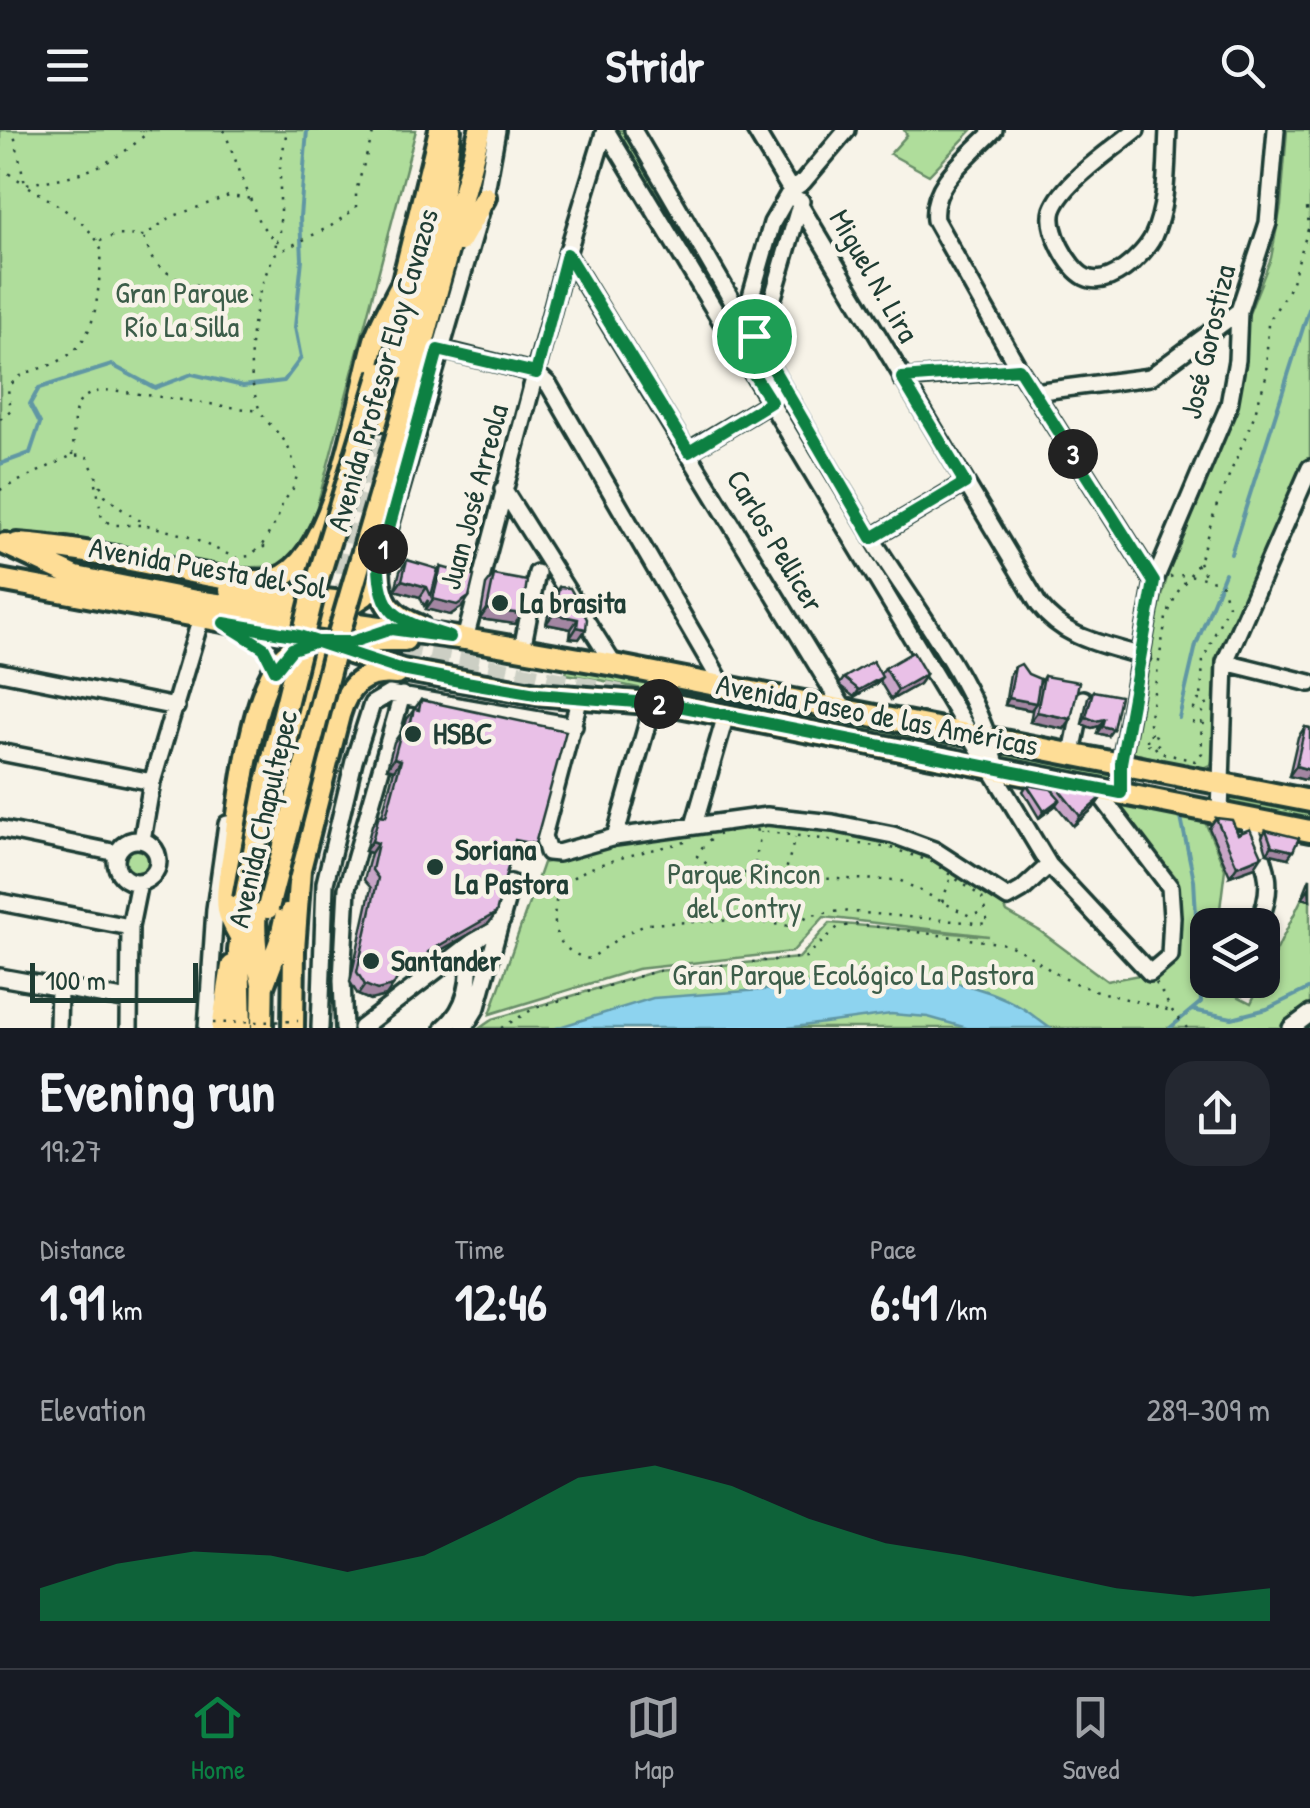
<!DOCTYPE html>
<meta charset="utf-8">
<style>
:root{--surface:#171b24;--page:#242831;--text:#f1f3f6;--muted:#9ea1a6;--line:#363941;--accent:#0b8043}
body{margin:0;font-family:"Patrick Hand",sans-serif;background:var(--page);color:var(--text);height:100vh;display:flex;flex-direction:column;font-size:38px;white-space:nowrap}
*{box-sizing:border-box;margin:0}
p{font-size:32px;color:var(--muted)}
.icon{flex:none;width:55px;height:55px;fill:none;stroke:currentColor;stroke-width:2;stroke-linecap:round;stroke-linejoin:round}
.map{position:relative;height:898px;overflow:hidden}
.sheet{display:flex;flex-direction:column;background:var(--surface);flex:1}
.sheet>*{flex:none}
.tools{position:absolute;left:1190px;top:778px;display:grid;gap:20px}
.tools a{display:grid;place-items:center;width:90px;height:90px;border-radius:20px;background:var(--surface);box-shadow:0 2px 8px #0004;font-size:50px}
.scale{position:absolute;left:30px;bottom:25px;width:168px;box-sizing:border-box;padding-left:10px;border:5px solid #1f3d34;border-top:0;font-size:28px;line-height:35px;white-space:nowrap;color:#1f3d34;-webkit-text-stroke:8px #f7f3e8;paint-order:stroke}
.pin{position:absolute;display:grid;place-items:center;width:85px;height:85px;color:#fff;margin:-42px;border:5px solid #fff;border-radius:50%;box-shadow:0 2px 10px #0007}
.km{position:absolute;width:50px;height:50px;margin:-25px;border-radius:50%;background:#222;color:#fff;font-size:28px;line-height:50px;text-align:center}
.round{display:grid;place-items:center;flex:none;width:105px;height:105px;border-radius:30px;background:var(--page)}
.headline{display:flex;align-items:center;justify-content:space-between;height:170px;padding:0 40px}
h1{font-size:55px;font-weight:700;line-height:75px}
.metrics{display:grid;grid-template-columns:repeat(3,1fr);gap:15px;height:170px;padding:10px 40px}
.metrics div{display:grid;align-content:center}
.metrics b{font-size:50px;font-weight:700}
.metrics small{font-size:28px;font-weight:400}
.metrics p{font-size:28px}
.chart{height:280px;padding:20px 40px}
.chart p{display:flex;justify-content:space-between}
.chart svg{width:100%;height:180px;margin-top:10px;fill:var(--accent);opacity:.7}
header{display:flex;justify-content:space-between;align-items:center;height:130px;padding:0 40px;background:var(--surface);font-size:45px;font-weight:700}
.dock{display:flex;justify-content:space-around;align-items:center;height:140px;border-top:2px solid var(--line);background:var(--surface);font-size:28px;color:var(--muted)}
.dock a{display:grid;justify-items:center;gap:5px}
.dock .current{color:var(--accent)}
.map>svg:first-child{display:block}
</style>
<header><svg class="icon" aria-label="menu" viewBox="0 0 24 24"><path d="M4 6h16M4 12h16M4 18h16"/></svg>Stridr<svg class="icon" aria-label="search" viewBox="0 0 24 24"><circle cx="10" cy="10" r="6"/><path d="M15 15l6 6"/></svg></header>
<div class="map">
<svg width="1310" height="898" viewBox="0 0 1310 898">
<rect width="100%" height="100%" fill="#f7f3e8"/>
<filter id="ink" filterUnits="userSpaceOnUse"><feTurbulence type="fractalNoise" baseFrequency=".01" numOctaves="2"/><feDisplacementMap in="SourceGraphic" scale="20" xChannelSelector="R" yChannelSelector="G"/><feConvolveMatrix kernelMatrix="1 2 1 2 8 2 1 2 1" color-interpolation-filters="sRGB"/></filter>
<g filter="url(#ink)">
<path fill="#afdd9b" stroke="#678d68" stroke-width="2.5" d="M0,0H416L305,422L280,436L235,438L0,403Z
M616,0H625L739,195L732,200Z
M904,0H972L929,45L890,24L907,5Z
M1287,0H1310V329L1218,537L1214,626L1211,635L1200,639L1129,622L1154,497L1176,413L1240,264L1248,186L1271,128L1281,76Z
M752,216L977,593L967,595L745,224Z
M568,537L962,611L961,616C892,604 824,597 755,584C692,571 629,554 566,544Z
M994,615L1113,639L1115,651L998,631Z
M1231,661L1310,676V694L1230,676Z
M1111,669L1203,687L1225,739L1218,795H1208V850H1212V853L1251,873L1302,768L1310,770V879L1283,898H480L493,889L657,841L799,828L830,793L989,806L824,787L792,822L637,839L490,884L543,733L619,715L770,691L888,709L939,726L1003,774L1007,782L1040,801L1107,851L1150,843L1175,823L1178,750Z
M120 731a17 17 0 1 1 34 0a17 17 0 1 1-34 0Z"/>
<path fill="#8dd3ef" stroke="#6197a4" stroke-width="2.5" d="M876,845C929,847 978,851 1024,879C1033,885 1041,892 1050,898H967L928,887L891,884L787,898H556L653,868L775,859Z"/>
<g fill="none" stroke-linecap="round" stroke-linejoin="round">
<path stroke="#6197a4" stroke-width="4" d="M0,334L30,323L40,293L30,274L39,258L112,235L155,258L192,244L243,256L284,251L301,228L295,197L302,129L300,87L307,0
M1231,424L1310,176
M1179,588L1196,515L1225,443
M1192,880L1232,888L1267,879L1310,858
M1170,898L1201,872L1194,750L1180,683"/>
<path stroke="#cccfc4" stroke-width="20" stroke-dasharray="20 10" stroke-linecap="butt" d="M348,473C335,434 373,333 384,290
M372,509L396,520L621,564"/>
<defs>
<path id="minor" d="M606,0L1049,735L1150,843L1170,826L1172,787L1170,757L1095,658
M633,0C713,136 790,274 872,409C918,483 979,556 998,643
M755,0L1039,475C1065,509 1103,514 1142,526
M994,0C971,25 930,53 935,90L1019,239L1154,452
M1136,0C1113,19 1063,52 1053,80C1047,99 1068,138 1085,147C1109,159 1143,126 1153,107C1168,74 1166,35 1168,0
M567,124L845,581
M743,194L772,93L791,60L803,52L847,0
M749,213L774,164L801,71
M439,219L536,243L549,255L724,557
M902,249L1019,239
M1034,262L1150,247L1239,181
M689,321L771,272
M503,359L614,535
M872,408L965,353
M379,434L485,67L497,0
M465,509L567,124L605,0
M522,519L537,443
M1225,532L1310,553
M0,542L176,577
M580,567L543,706L548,722L558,723L615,707L767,686L833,693L893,705L934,720L1008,768L1022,760L1049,735
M0,622L152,652
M1072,623L1083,569
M1121,663V633L1154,452L1229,275L1237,230L1239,181L1268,93L1276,0
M1220,683L1225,532L1310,338
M1247,689C1264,734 1278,748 1258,795
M694,695L726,585
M0,699L117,723
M615,707L653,574
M142,710L152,652L201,488
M116 731a21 21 0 1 1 42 0a21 21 0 1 1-42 0Z
M0,772L130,797
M0,847L128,870
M1232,853L1234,850
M58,898L59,859
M129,898L130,797L139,752
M207,898L215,779L227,694
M320,898L325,753L354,631L372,574L389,564L574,596
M344,898L342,850L347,758L402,565
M361,898L502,790
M444,898C466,880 474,847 466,820
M464,898L477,877L511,753
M1291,898L1310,884"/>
<path id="major" d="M460,111L485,67
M400,163L440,0
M413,251L480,0
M384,290L441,77L450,0
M5,414L76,447L196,471L465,509L614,535L1310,671
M17,414C65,417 113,426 160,436C195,442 230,452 265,451C336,448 358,263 376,207C383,188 394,170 403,152
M379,441C379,471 391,485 419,496
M0,450L288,503L402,540L537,564L674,575L1310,701
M230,460L353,473L365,465L379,434
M241,808C236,799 230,790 228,780C225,760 231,738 234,718C239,675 252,546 290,521C309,508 379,510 405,510
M262,853C233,736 304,627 315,515L308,506
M263,856L280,811L286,784
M222,898L232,836
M241,898L239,821L242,795
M262,898L263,840
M293,898L294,820L300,739L339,585C348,554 363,541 396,544"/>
</defs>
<use href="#minor" stroke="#1f3d34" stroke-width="22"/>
<use href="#major" stroke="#1f3d34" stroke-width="28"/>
<path stroke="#1f3d34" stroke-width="2.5" stroke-dasharray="2.5 8" stroke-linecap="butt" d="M224,0L259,92L276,113L275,121
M0,38L25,54C78,47 111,38 150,0
M144,108C147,114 149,124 153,130C175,157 225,160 257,169
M100,111L116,105L144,106L171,87L229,66L252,69
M277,112L280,103V36L287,0
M0,289L11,280L8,259C18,243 30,242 48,236C100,217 96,171 102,123C95,93 49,71 25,54L13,0
M73,325C75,288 66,262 112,260L259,281
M96,353L102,389L113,395H146
M0,360L73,325L87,327L105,365L120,378L147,395L187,406L236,428L250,426L262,415L277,390L283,372L292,361L297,346C294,333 291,320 283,309C275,299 264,290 259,278C242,234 253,164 275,124L331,96L356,78V61L374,0
M263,416L270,423
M1199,432L1206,447
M1170,447C1188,442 1204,448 1221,453L1228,475L1203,530L1201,569
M1192,592L1210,595
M1147 611a6 6 0 1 1 12 0a6 6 0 1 1-12 0Z
M1151,605L1149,593L1166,488L1177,463L1199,432L1216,377L1254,286L1266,247L1268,193L1291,155L1309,96L1307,78L1310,73
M1155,617L1158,622L1195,631L1202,623L1201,584L1208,578L1205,571L1198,570L1194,579L1201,584
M745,699L891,718L932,732L982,767L985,781L970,786L899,750L784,748L713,739L697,726C706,706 724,701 745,699Z
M685,712C655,720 586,732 565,754C554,766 553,784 556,800C559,816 574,826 590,829L621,806L645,794L738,790L790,796L810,785L841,781L988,794L985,781
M753,744L761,702
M784,748L795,707
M942,772L951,747
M1156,853L1173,882L1187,898
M501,898L535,878L657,841L806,827L838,797L857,794L1006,814C1027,822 1041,835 1060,846C1095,865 1136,869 1173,882"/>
<use href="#minor" stroke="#f7f3e8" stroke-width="15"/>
<use href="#major" stroke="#fedd96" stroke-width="20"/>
<defs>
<path id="major-bridge" d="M245,769L267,652L313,465L381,243
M268,778L338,507L413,251"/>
</defs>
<use href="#major-bridge" stroke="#1f3d34" stroke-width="28" stroke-linecap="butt"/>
<path stroke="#1f3d34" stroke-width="2.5" stroke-dasharray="2.5 8" stroke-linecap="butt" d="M213,893L298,891"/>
<use href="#major-bridge" stroke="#fedd96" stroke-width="20"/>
</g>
<path fill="#c8a5c7" stroke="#1f3d34" stroke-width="2.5" d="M407,430L438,442L441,437L462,477L450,485L426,479L428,470L424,476L420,467L395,460L400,441Z
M494,445L515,494L480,489L486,455Z
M559,457L586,499L579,509L570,508L571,499L546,494L552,467Z
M1015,537L1039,554L1044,546L1071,589L1064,599L1030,592L1033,576L1031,580L1005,575L1010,544Z
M885,538L926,544L919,554L891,570L879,550L877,553L854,567L839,555L844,548L880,544Z
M1093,561L1108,606L1097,603L1099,596L1092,598L1082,594L1088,567Z
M421,570L528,724L512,721L496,783L489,793L427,828L420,838L408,844L400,842L386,866L370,870L358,865L350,852L371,758L364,750L371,723L365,721L372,695L379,685H382L394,640L387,638L394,612L401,602L403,603L407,589Z
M1305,597L1310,598V643L1305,650L1289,646L1298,607Z
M1027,655L1053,661L1056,656L1100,669L1093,679L1073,696L1056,675L1039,688L1023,661Z
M1216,688L1238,704L1255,737L1230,746L1209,698Z
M1266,700L1288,728L1267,723L1262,707Z
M1310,748V770L1302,768Z"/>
<path fill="#a386a2" stroke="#1f3d34" stroke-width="2.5" d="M402,450L427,457L420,467L395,460Z
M469,467L462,477L450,485L426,479L433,469Z
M487,479L522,484L515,494L480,489Z
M553,484L578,489L571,499L546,494Z
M577,497L586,499L579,509L570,508Z
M926,544L919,554L891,570L898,560Z
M882,547L877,553L854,567L859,560Z
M1009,568L1036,573L1031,580L1005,575Z
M1037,582L1071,589L1064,599L1030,592Z
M1086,587L1104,589L1099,596L1092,598L1082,594Z
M1102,596L1113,599L1108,606L1097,603Z
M394,628L401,630L394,640L387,638Z
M1296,636L1310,640V643L1305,650L1289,646Z
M1060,669L1055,676L1039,688L1044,681Z
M1100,669L1093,679L1073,696L1080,686Z
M515,710L535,714L528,724L508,720Z
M372,711L378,713L371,723L365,721Z
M1272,716L1293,721L1288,728L1267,723Z
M1262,726L1255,737L1230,746L1237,736Z
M1309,758L1310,770L1302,768Z
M496,783L489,793L427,828L420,838L408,844L399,842L406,832Z
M365,855L393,856L386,866L370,870L358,865Z"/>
<path fill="#e9c0e7" stroke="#1f3d34" stroke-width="2.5" d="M407,430L438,439L431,466L427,457L402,450Z
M441,437L474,446L469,467L457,475L433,469Z
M494,445L527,451L522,484L487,479Z
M559,457L570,458L587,489L586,499L577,497L578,489L553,484Z
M913,522L926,544L898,560L885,538Z
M873,531L882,547L859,560L844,548Z
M1021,534L1028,544L1040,549L1036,573L1009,568L1015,537Z
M1044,546L1079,552L1071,589L1037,582Z
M1093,561L1120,566L1113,599L1102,596L1104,589L1096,591L1086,587Z
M421,570L566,601L535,714L515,710L496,783L428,822L427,828L415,834L406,832L393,856L377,860L365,855L357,842L378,748L372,740L378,713L372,711L379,685L386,686L401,630L394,628L401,602L408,604L414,579L419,580Z
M1305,597L1310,598V640L1296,636Z
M1027,655L1051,659L1060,669L1044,681Z
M1056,656L1093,662L1100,669L1080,686Z
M1216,688L1232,690L1238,704L1250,699L1262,726L1237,736Z
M1266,700L1299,708L1293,721L1272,716Z"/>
</g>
<g fill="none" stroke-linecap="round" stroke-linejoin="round" filter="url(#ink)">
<defs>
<path id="route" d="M754,206L741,224L771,272L689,322L567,124L536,243L438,220L379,434C379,490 404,491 450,507L391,499L352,512H314L292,519L275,540L264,518L224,493L299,506L402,540L460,551L536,564L674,575L1121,663V633L1154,452L1019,239L902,248L965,353L872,408L754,206"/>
</defs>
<use href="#route" stroke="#fff" stroke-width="20"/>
<use href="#route" stroke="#0b8043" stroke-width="12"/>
</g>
<g fill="#1f3d34" stroke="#f7f3e8" stroke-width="4">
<circle cx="500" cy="473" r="10"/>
<circle cx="413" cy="604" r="10"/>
<circle cx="435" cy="737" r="10"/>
<circle cx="371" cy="831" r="10"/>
</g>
<g text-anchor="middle" stroke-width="9" stroke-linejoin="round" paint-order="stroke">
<g font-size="30" fill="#1f3d34" stroke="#f7f3e8">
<text transform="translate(874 146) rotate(60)" y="10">Miguel N. Lira</text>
<text transform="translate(1208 212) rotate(-77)" y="10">José Gorostiza</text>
<text transform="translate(383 240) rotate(-74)" y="10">Avenida Profesor Eloy Cavazos</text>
<text transform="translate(474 367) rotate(-75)" y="10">Juan José Arreola</text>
<text transform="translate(775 411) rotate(59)" y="10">Carlos Pellicer</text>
<text transform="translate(208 438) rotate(10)" y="10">Avenida Puesta del Sol</text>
<text transform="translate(877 585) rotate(11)" y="10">Avenida Paseo de las Américas</text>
<text transform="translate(263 689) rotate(-77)" y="10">Avenida Chapultepec</text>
</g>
<g font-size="30" fill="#3c5d49" stroke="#f7f3e8">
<text x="182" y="173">Gran Parque<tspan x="182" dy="34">Río La Silla</tspan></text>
<text x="744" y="754">Parque Rincon<tspan x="744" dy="34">del Contry</tspan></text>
<text x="853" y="855">Gran Parque Ecológico La Pastora</text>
</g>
<g font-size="30" font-weight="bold" fill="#1f3d34" stroke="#f7f3e8" text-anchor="start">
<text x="520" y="483">La brasita</text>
<text x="433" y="614">HSBC</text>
<text x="455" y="730">Soriana<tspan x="455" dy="34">La Pastora</tspan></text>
<text x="391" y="841">Santander</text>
</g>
</g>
</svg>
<div class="tools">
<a><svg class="icon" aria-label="layers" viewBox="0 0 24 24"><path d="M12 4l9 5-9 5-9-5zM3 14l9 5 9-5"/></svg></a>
</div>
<div class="scale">100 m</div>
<div class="pin" style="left:754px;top:206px;background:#1e9e55"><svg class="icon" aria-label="arrive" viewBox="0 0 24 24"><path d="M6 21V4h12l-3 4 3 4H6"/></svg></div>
<b class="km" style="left:383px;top:419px">1</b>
<b class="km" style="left:659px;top:574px">2</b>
<b class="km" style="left:1073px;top:324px">3</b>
</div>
<section class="sheet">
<div class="headline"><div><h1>Evening run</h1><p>19:27</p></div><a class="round"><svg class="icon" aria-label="share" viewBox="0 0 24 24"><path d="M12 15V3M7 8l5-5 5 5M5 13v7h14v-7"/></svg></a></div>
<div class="metrics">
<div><p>Distance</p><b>1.91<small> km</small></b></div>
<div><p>Time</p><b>12:46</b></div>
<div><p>Pace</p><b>6:41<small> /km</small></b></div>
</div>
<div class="chart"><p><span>Elevation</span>289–309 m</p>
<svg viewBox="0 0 160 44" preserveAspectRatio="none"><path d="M0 44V36L10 30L20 27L30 28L40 32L50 28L60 19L70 9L80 6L90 11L100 19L110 25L120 28L130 32L140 36L150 38L160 36V44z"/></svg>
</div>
</section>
<nav class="dock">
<a class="current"><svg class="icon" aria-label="home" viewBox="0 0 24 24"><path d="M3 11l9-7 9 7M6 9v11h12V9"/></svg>Home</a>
<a><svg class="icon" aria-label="map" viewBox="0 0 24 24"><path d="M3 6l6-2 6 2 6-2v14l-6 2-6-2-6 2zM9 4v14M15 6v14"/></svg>Map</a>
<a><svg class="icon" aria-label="saved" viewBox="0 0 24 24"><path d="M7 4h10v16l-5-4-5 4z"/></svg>Saved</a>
</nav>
